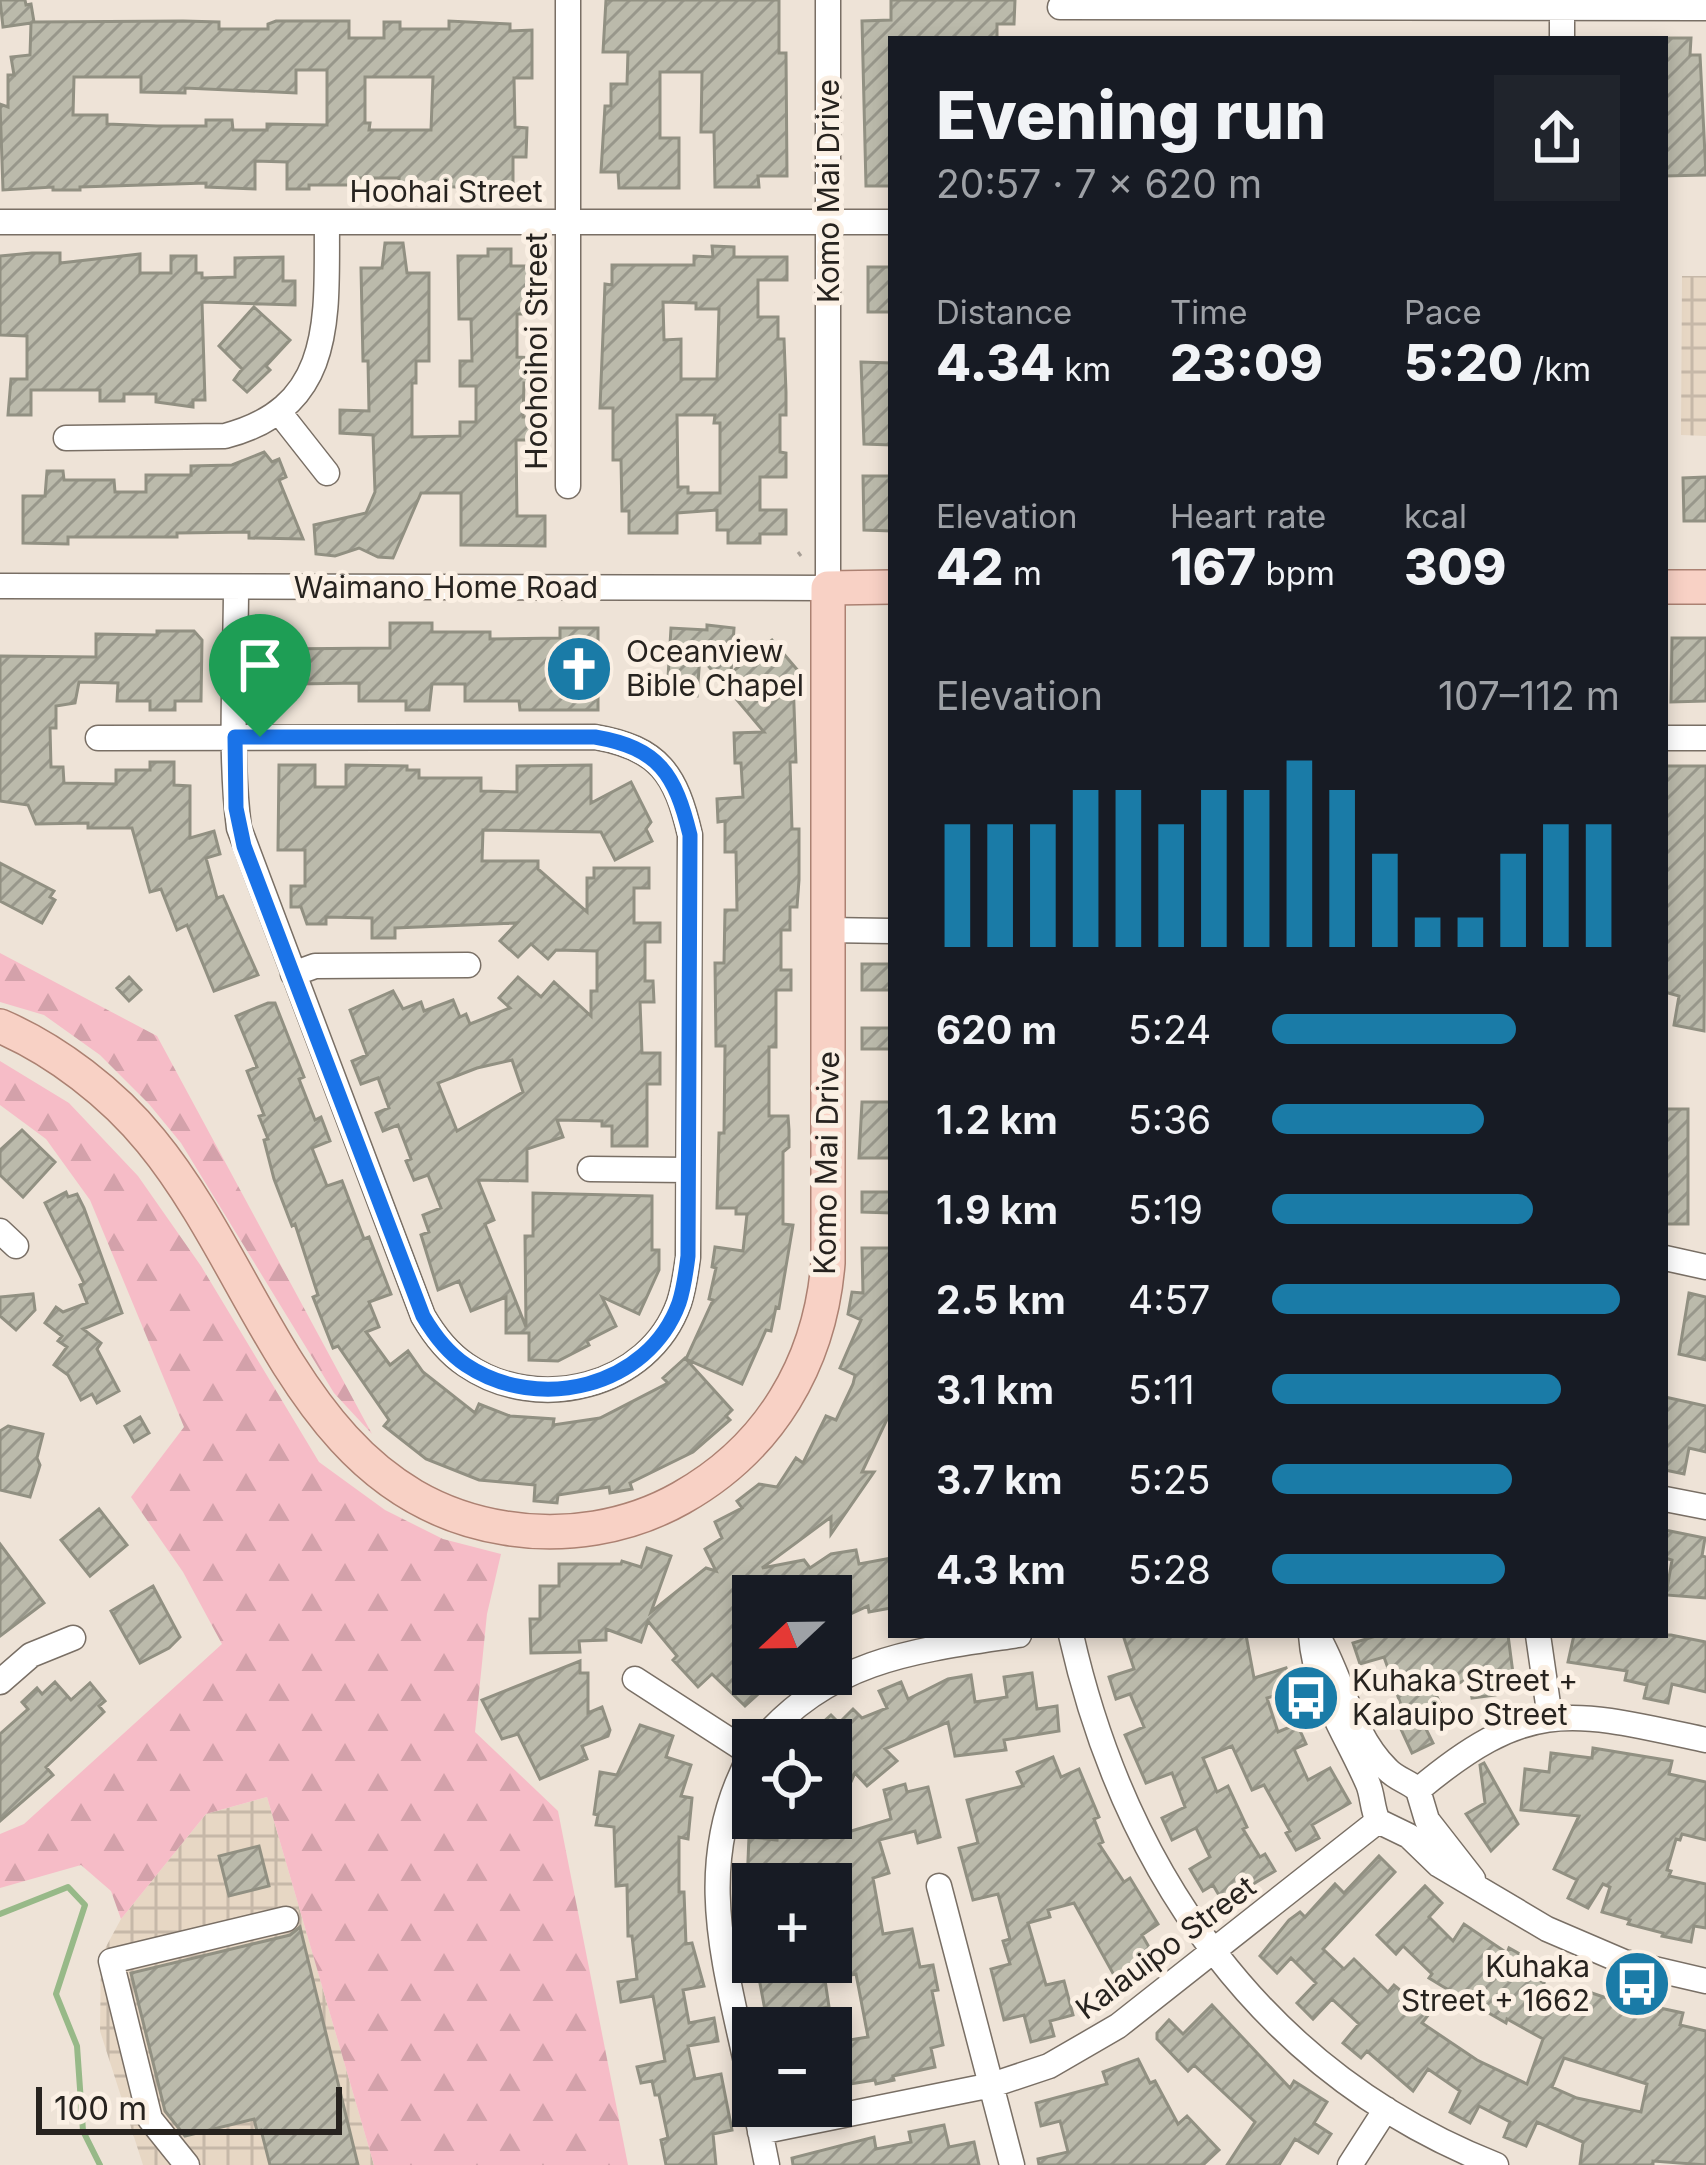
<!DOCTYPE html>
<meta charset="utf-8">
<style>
:root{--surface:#171b24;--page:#20242c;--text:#f1f3f6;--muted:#9ea1a6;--accent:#1a7ba7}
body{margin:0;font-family:Inter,sans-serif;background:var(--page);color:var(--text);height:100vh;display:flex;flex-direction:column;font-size:45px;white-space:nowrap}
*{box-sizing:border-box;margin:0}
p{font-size:39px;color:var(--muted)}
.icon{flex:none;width:66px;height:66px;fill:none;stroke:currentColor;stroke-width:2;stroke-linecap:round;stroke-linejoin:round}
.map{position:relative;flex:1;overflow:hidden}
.drawer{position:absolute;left:888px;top:36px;width:780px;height:1602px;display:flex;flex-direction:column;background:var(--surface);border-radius:0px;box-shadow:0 6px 18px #0003}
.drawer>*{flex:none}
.needle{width:78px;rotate:248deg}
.buttons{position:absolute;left:732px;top:1575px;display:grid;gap:24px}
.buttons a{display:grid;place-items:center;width:120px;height:120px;border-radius:0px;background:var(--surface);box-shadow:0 6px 18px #0003;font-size:60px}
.scale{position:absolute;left:36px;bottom:30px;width:306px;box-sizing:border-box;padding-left:12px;border:6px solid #27231f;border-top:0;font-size:33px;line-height:42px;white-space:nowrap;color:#27231f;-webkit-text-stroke:9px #fbf0e4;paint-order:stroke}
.pin{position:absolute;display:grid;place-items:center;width:102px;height:102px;color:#fff;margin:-123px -51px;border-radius:50% 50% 50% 0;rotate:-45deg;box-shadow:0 0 12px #0007}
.pin .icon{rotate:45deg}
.round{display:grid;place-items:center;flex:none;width:126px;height:126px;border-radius:0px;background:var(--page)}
.head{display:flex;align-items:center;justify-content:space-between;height:204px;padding:0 48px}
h1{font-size:66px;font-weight:800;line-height:90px}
.metrics{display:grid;grid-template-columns:repeat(3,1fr);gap:18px;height:204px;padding:12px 48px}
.metrics div{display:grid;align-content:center}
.metrics b{font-size:51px;font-weight:800}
.metrics small{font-size:33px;font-weight:400}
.metrics p{font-size:33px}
.chart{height:336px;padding:24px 48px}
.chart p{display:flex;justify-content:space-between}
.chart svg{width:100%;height:216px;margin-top:12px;stroke:var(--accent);stroke-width:6}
ul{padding:0 48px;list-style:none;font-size:39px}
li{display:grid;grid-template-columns:192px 144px 1fr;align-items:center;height:90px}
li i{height:30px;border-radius:15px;background:var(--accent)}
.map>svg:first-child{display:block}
</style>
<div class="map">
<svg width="1706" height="2165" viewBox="0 0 1706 2165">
<defs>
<pattern id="industrial-grid" width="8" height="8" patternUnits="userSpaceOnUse" patternTransform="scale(3)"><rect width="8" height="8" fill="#e7d7c4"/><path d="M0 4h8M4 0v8" fill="none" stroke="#c6b8a8"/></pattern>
<pattern id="forest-firs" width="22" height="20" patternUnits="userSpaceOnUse" patternTransform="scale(3)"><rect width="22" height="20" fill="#f6bcc7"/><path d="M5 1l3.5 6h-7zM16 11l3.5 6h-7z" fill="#d3a1aa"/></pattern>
<pattern id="building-hatch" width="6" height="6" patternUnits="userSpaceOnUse" patternTransform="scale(3)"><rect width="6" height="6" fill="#bbbaab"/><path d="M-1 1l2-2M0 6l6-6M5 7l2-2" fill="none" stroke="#98978b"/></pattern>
</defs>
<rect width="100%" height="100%" fill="#eee3d7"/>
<path fill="url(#industrial-grid)" d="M1682,276H1706V436L1681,435Z
M267,1797L374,2165H143L100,2031L101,1956L121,1919L206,1814Z"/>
<path fill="url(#forest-firs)" d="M0,953L157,1036L372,1434L334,1393L181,1143L149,1104L100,1055L44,1015L0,1002Z
M0,1061L69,1103L138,1176L201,1266L319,1462L385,1510L443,1539L501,1554L487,1614L475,1732L558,1811L628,2165H374L267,1797L206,1814L121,1919L111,1891L81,1865L0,1888V1834L24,1824L222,1644L183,1572L131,1497L184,1427L90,1200L46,1139L0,1105Z"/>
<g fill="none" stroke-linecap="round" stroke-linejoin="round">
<path stroke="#97b988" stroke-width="6" d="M0,1914L68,1887L85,1905L56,1994L77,2046L83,2131L100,2165"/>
</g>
<path fill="url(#building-hatch)" stroke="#919082" stroke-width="3" fill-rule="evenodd" d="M0,0H25L26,5L31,4L34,22L183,21L219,22V29H268V24L276,21H349V38H384V22H400V29H449V21L510,24V31L532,30V78H514L515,127L527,128L526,157H513V185H473V188L399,184V178H355V185H309V189H287V162L255,161V189L206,187V183L80,187V190H53V187L3,190L0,104L8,107V75H14L11,57L30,55L31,23L3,27ZM296,70H327V125L267,124V130H233L232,120H206V126H157L107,124V115H73L74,77H141V92L185,93V88L296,93ZM365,77H433L431,130H369L370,123H365Z
M606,0H779V53H786L787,176H758L759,187H715L714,132H701L702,72H660V138H679V188H619L618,172H601L605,106H611V84H627L628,52H603Z
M891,0H1015L1014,24H997V38L891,39V186H866L862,21L891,20Z
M1665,38H1691L1690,55H1700L1706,175L1665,176Z
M385,243H403L407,273H429V361H416V383H412V437L460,436V422H476V386H460V361H472L471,319H459L458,256H488V249H511V266H533V314H517V357L534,358V383H524L523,417H530L531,440H516L517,516H545V546L461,545V493H421L393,558L378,557L359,548L335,556L316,554L314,525L366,513L375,492L373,435L340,433V410L369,411L368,361H363L361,268H382Z
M712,246L734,247V257H787V280H758V317H778V339H784L786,392V415H780V452L786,453V477H760V510H786V534H760V543H728V530H717V510L677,513V533H629V511H622L621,460H613V408H600L605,284L612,285V265H694V256L713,257ZM663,302L696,303V309H719L717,379H681V339L664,340ZM677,415H715L714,423H720V493H688V487H678Z
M32,253H60V263L140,254V273H171V256H196V273H202V278L235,277V258L283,257V281H295V305L202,302L205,400H193V407L156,402V394H124V401H100V390H31V415H8L11,379H27V336L0,335V256Z
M868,267H891V312H868Z
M254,307L290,340L266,366L270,370L247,392L234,380L242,369L219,346Z
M861,362L891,363V445L864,444Z
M264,452L272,462L279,459L286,477L279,480L303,539L249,538V532L177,533V537H68V544L23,543V496H45L47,471H63L64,480H114L115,492H146V475H191V466L232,465Z
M863,476H891V531L864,530Z
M1706,477V521H1684L1683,478Z
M390,623H432V632H490V639L560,638V628H598V710H520L519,701H465V684H432L429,710H406V701H359V683L295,684V699H274L272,649L390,648Z
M707,625L734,628L731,673L772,640L800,673L793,678L796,762H790L792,829H799V880L797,907H790V930H781V970H791V990H776V1047H769V1116H788L789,1130V1147L783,1152V1224L793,1225L779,1308L776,1307L771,1331L766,1330L742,1384L686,1359L713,1300L709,1299L716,1268L712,1267L715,1247L743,1251L747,1214H736V1208H717L719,1133H724L725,1046H716L715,963H724L725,910H737L736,852H725V821L718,822L717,799L743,797L741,763H735L734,733L764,732L700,656L697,696L667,694L671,628L707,630Z
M157,631H194L202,640L201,701H175V710H150V701H117L118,683L79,682L75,703L56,706V728H50L51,767H63L64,783L116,784V770H150V762H174V785L190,786V838L214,831L220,854L206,858L217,898L223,896L258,975L214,991L187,925L177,930L161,889L150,892L132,828H88V823L36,824L28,805L0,801V656L96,657V634L157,635Z
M1672,638H1706V701L1671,702Z
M279,765H315V787H346V765L407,766V770H419V778H481V791L517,792V766L591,765V803L631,782L651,822L646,829L652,841L615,860L601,832L483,830L482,861H538V869L587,912V878H594V868H649V888H634V923H660V942H645V981H653L654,1002H640L642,1053H660V1084H647V1146H612V1126H602V1121L557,1120L563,1137L527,1149V1181L478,1180L494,1220L485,1224L526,1327L525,1236H533V1193L652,1196V1250H659V1270L639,1314L602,1297L616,1326L587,1341L589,1345L558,1361L529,1360V1333H506V1297L471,1311L459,1281L438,1290L421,1235L429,1232L423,1215L441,1208L428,1175L414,1180L406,1161L411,1159L398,1125L383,1131L376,1113L389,1108L378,1078L361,1084L352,1061L367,1055L350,1010L393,991L403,1009L421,1002L424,1011L453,1000L460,1017L466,1014L470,1024L510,1008L499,998L518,977L541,997L554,982L591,1016V991H597V951L556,950L548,959L531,944L518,957L500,941L517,923L395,928V938H372V918L326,917V924H307L301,907H291V886H305V850H278ZM512,1060L523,1092L457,1131L438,1083L477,1068Z
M1665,766H1706L1704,1031L1674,1025L1679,996L1665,992Z
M0,863L54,891L50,897L55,900L42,923L0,901Z
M862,964H891V990H862Z
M129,977L141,990L129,1001L117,988Z
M268,1003H275L304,1077L299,1079L315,1120L321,1117L330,1141L312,1148L327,1186L342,1181L364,1239L369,1237L391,1294L369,1302L379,1327L366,1332L390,1365L408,1351L423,1372L475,1413L479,1404L510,1416L554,1419L553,1425L600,1418L668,1383L663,1378L685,1358L732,1410L726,1416L730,1420L693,1452L630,1483L632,1489L610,1493L609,1487L558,1495L557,1503L534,1501L535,1485L479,1480L426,1459L384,1426L389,1420L338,1346L333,1348L313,1297L318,1295L295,1224L292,1226L274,1179L264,1140L268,1139L259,1116L264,1115L247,1071L257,1067L236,1016Z
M862,1028H891V1049H862Z
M862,1102H891V1158H859Z
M1665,1109H1688V1224H1665Z
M22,1130L55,1162L23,1197L0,1175V1150Z
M66,1192L68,1197L77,1194L84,1208L122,1313L83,1329L101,1343L97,1349L119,1391L97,1403L92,1394L81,1400L68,1375L54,1365L67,1347L58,1341L62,1336L45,1323L56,1307L63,1312L87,1303L80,1285L84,1283L45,1203Z
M862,1192H891V1213L862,1212Z
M862,1248H891V1411L862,1472H874L831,1534V1517L762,1568L804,1560L810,1568L831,1554L856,1550L859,1564L891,1558V1608L869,1612L868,1606L831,1623V1596H753V1674H780L745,1706L712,1674L698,1687L673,1660L677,1656L648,1621L641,1642L606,1629V1640L579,1641L580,1652L531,1653L530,1619H540V1586H559V1564H621L622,1561L641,1567L647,1548L671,1556L651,1612L706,1568L716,1571L705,1549L722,1538L715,1522L742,1508L737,1501L759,1484L777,1487L796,1458L803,1463L826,1416L836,1420L853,1384L855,1375L840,1368L861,1320L848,1314L852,1292L863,1293Z
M1689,1293L1706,1297V1360L1679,1354Z
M33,1294L35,1310L16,1330L0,1316V1297Z
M1665,1397L1706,1406V1452L1689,1448L1684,1474L1665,1470Z
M140,1417L149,1433L134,1442L125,1426Z
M8,1426L43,1434L37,1458L40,1465L30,1497L0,1490V1431Z
M99,1509L127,1545L90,1576L61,1540Z
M1665,1530L1705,1538L1702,1556L1706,1557V1598L1666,1595L1672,1560L1665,1558Z
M0,1544L44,1603L0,1636Z
M153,1586L180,1637L169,1648L140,1663L111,1611Z
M1123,1635H1246L1254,1678L1286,1668L1293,1690L1267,1698L1278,1732L1297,1724L1306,1744L1294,1749L1308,1780L1330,1768L1350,1803L1312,1825L1319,1838L1296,1850L1286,1833L1290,1831L1264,1785L1252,1790L1232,1746L1203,1758L1217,1792L1228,1786L1247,1827L1243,1829L1260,1857L1265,1854L1275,1871L1223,1902L1213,1885L1203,1891L1190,1869L1210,1857L1196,1828L1172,1840L1162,1818L1185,1807L1172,1773L1146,1783L1125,1735L1144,1727L1130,1694L1116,1699L1109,1677L1134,1669Z
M1379,1635H1508L1514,1681L1493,1683L1495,1695L1472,1698L1469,1678L1436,1695L1446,1715L1424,1725L1433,1743L1412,1753L1392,1710L1401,1705L1384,1657L1360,1664L1353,1643Z
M1574,1635H1671L1706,1642V1692L1672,1684L1668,1703L1644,1698L1647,1685L1625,1680L1627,1671L1568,1662Z
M580,1661V1673H588V1713L602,1707L610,1730L608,1736L582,1746L587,1759L540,1779L518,1734L502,1739L482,1700Z
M1032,1673L1037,1709L1057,1706L1059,1731L1004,1740L1006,1750L955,1756L948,1722L885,1749L897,1761L867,1786L855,1773L825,1839L891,1819L884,1790L905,1784L907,1792L928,1787L940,1837L918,1843L915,1831L879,1840L889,1873L873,1878L883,1934L912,1929L920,1967L933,1965L938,1990L932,1991L943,2045L931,2048L935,2067L893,2076L894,2080L876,2084L875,2080L831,2087V2043L868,2037L856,1974L825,1980L829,2007L811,2010L814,2028H783L782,2019L767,2021L756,1962H847L842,1932L847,1931L845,1920L850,1919L840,1884H747L749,1837L777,1840L779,1818H831V1740H823L814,1730L831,1715L839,1723L853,1709L862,1718L887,1708L879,1691L901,1682L908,1699L948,1679L971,1675L975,1702L1007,1697L1004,1677Z
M55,1682L71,1700L90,1683L105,1701L99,1706L104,1712L46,1767L53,1775L0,1821V1734L28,1709L22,1702L37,1688L42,1694Z
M640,1725L673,1736L666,1757L691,1765L681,1796L692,1798L688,1839L679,1837V1892H684L686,1944L692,1943L704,1986L683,1990L689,2023L714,2018L718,2041L688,2046L695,2079L721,2074L732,2130L713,2134L716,2165H666L661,2140L668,2138L659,2095H655L652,2081L641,2083L637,2067L665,2061L653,1996L621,2002L618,1982L637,1979L632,1936H628L627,1885L616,1886L614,1827L596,1825L598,1815L594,1814L600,1772L617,1775Z
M1593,1748L1672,1761L1669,1774L1706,1782V1840L1682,1834L1680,1840L1676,1839L1667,1870L1671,1871L1669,1876L1706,1884V1928L1694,1926L1691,1942L1662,1936L1663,1933L1628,1924L1630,1920L1602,1912L1610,1887L1603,1884L1588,1908L1568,1898L1577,1880L1554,1869L1579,1816L1521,1810L1525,1769L1549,1772L1551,1753L1592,1758Z
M1053,1757L1061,1777L1079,1769L1099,1817L1094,1819L1103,1842L1099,1844L1124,1882L1130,1878L1158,1924L1142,1935L1153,1954L1115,1977L1074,1903L1048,1910L1050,1917L1028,1923L1046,1985L1064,1981L1073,2015L1050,2021L1054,2036L1031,2042L1024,2015L1004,2020L991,1969L1010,1964L1003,1941L1010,1939L998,1894L973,1900L959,1848L978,1843L967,1800L1023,1786L1017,1772Z
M1484,1763L1518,1824L1491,1851L1466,1814L1485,1803L1480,1765Z
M259,1846L269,1886L229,1896L219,1856Z
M1379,1856L1395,1872L1323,1949L1344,1969L1354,1959L1388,1992L1394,1985L1429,2014L1422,2023L1477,2060L1527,2084L1543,2039L1507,2019L1506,2023L1442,1986L1429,1978L1432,1974L1403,1946L1396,1954L1377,1935L1425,1886L1442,1903L1429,1917L1453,1941L1464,1924L1507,1953L1509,1948L1534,1962L1527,1973L1544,1983L1538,1994L1570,2006L1577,1988L1627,2005L1629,2001L1659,2011L1660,2008L1683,2013L1680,2025L1706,2031V2165L1653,2161V2165H1580L1583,2142L1537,2122L1526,2146L1504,2137L1510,2122L1479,2106L1470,2123L1450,2112L1460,2091L1428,2069L1413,2091L1367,2051L1361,2058L1343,2043L1359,2024L1332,1999L1313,2019L1297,2003L1316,1983L1291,1958L1277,1973L1260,1956L1289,1920L1300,1912L1305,1917L1335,1884L1344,1893ZM1564,2058L1647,2084L1641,2112L1577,2098L1552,2087Z
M300,1927L358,2165H270L261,2130L257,2131L254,2119L185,2136L165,2111L131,1973L290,1935Z
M1212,2005L1290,2088L1294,2081L1327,2102L1314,2123L1331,2134L1318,2153L1295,2139L1279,2165H1227L1255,2122L1194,2065L1188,2071L1157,2039V2033L1169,2020L1183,2034Z
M1138,2059L1150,2083L1155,2081L1178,2124L1187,2116L1219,2150L1203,2165H1039L1038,2159L1068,2152L1060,2121L1041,2126L1036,2103L1107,2084L1103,2072Z
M944,2125L949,2147L974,2142L979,2165H793L792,2158L874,2137L876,2149L911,2142L909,2132Z"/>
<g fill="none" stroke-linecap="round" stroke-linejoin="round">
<defs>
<path id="minor" d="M1060,7L1706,8
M1562,39V0
M0,222H891
M279,412L327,473
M66,438L225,436C337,407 326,314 327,222
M568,486V0
M0,586L828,588V0
M98,738L595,737C659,748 676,774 690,835L688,1257C686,1272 684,1288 679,1303C649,1388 537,1414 466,1365C448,1353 434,1335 423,1316L239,828C229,749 236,666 236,587
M1665,738H1706
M828,930L891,931
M293,974L315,966L468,965
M590,1169L688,1170
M0,1231L16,1246
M1665,1258L1706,1267
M1665,1499L1706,1507
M1071,1635C1125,1873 1263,2073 1496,2165
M1311,1635C1315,1692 1346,1733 1368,1784C1373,1796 1372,1809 1378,1821L1409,1836L1439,1865L1547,1929L1624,1962L1706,1981
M1317,1635C1342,1677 1351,1734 1387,1769C1396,1779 1408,1781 1418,1790L1427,1820L1473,1879
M1538,1635L1550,1718
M635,1679L751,1754
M0,1682L31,1655L73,1638
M762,1740C832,1658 919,1650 1019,1635
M753,1751C687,1868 729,1974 753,2095
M1418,1790C1530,1696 1572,1711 1706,1740
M939,1886L1012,2165
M755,2106L767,2165
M760,2132L992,2085L1049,2066L1118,2026L1378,1821
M187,2165L150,2119L111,1961L286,1919
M1350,2165L1386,2109"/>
<path id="major" d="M1665,587H1706
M0,1026C56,1050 113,1094 151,1141C263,1277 303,1496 505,1528C564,1538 628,1528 681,1498C770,1448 820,1363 828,1263V588L891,587"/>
</defs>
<use href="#minor" stroke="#796f65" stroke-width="27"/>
<use href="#major" stroke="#ac8172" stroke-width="36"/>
<path stroke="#a79f96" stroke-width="3" stroke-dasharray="12 6" stroke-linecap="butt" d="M798,552L801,556"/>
<use href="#minor" stroke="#fff" stroke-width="24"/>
<use href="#major" stroke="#f8d1c5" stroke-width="33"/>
</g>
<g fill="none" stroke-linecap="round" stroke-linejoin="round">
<defs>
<path id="route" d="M235,737H595C659,748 675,774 690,835L688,1256C686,1272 684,1288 679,1303C648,1388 538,1413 466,1365C448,1353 434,1335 423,1316L244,846L236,808Z"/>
</defs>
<use href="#route" stroke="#fff" stroke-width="24"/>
<use href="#route" stroke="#1a73e8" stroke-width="15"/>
</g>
<defs>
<symbol id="church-disc" viewBox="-11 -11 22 22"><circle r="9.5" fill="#1a7ba7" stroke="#fbf0e4"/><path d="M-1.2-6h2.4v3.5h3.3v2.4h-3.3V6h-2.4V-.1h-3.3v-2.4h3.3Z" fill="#fff"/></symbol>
<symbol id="bus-disc" viewBox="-11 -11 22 22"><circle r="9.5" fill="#1a7ba7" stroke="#fbf0e4"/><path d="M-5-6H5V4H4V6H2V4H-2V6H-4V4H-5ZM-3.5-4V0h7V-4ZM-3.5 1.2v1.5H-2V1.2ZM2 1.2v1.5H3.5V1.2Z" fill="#fff"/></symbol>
</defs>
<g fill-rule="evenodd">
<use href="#church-disc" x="541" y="631" width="76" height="76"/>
<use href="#bus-disc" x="1268" y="1660" width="76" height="76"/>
<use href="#bus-disc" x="1599" y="1946" width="76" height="76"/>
</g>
<g text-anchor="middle" stroke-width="10" stroke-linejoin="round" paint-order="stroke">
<g font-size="30" fill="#27231f" stroke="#fbf0e4">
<text transform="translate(829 191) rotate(-90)" y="10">Komo Mai Drive</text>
<text x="446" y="202">Hoohai Street</text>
<text transform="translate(537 351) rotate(-90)" y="10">Hoohoihoi Street</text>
<text x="446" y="598">Waimano Home Road</text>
<text transform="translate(827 1163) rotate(-89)" y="10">Komo Mai Drive</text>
<text transform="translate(1166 1948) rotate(-37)" y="10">Kalauipo Street</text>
</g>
<g font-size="30" fill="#27231f" stroke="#fbf0e4" text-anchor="start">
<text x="626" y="662">Oceanview<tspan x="626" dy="34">Bible Chapel</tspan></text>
<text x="1352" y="1691">Kuhaka Street +<tspan x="1352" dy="34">Kalauipo Street</tspan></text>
<text x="1590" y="1977" text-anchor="end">Kuhaka<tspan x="1590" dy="34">Street + 1662</tspan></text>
</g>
</g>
</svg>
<div class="buttons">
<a><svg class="needle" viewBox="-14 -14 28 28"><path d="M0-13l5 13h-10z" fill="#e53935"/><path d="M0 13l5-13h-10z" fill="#9ea1a6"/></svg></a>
<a><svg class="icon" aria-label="locate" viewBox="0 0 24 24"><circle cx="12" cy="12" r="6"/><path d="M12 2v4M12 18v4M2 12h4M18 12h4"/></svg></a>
<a>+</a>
<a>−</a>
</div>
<div class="scale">100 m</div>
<div class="pin" style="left:260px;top:737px;background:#1e9e55"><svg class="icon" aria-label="arrive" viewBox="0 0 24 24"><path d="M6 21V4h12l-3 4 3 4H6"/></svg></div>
<section class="drawer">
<div class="head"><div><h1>Evening run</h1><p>20:57 · 7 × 620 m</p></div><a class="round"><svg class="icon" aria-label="share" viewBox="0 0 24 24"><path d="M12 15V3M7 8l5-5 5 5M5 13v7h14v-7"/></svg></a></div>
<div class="metrics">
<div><p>Distance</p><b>4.34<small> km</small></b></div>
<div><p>Time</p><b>23:09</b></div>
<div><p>Pace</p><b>5:20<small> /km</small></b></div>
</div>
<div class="metrics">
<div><p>Elevation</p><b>42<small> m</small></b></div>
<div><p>Heart rate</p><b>167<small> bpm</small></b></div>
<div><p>kcal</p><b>309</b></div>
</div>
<div class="chart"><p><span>Elevation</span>107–112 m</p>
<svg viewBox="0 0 160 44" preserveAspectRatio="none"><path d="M5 44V19M15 44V19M25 44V19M35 44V12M45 44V12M55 44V19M65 44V12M75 44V12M85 44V6M95 44V12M105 44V25M115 44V38M125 44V38M135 44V25M145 44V19M155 44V19"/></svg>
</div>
<ul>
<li><b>620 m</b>5:24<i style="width:70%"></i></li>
<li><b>1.2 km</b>5:36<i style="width:61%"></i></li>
<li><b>1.9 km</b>5:19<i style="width:75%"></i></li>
<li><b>2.5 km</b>4:57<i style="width:100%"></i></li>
<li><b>3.1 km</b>5:11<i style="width:83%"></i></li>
<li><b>3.7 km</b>5:25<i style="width:69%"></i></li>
<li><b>4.3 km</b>5:28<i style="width:67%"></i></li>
</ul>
</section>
</div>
